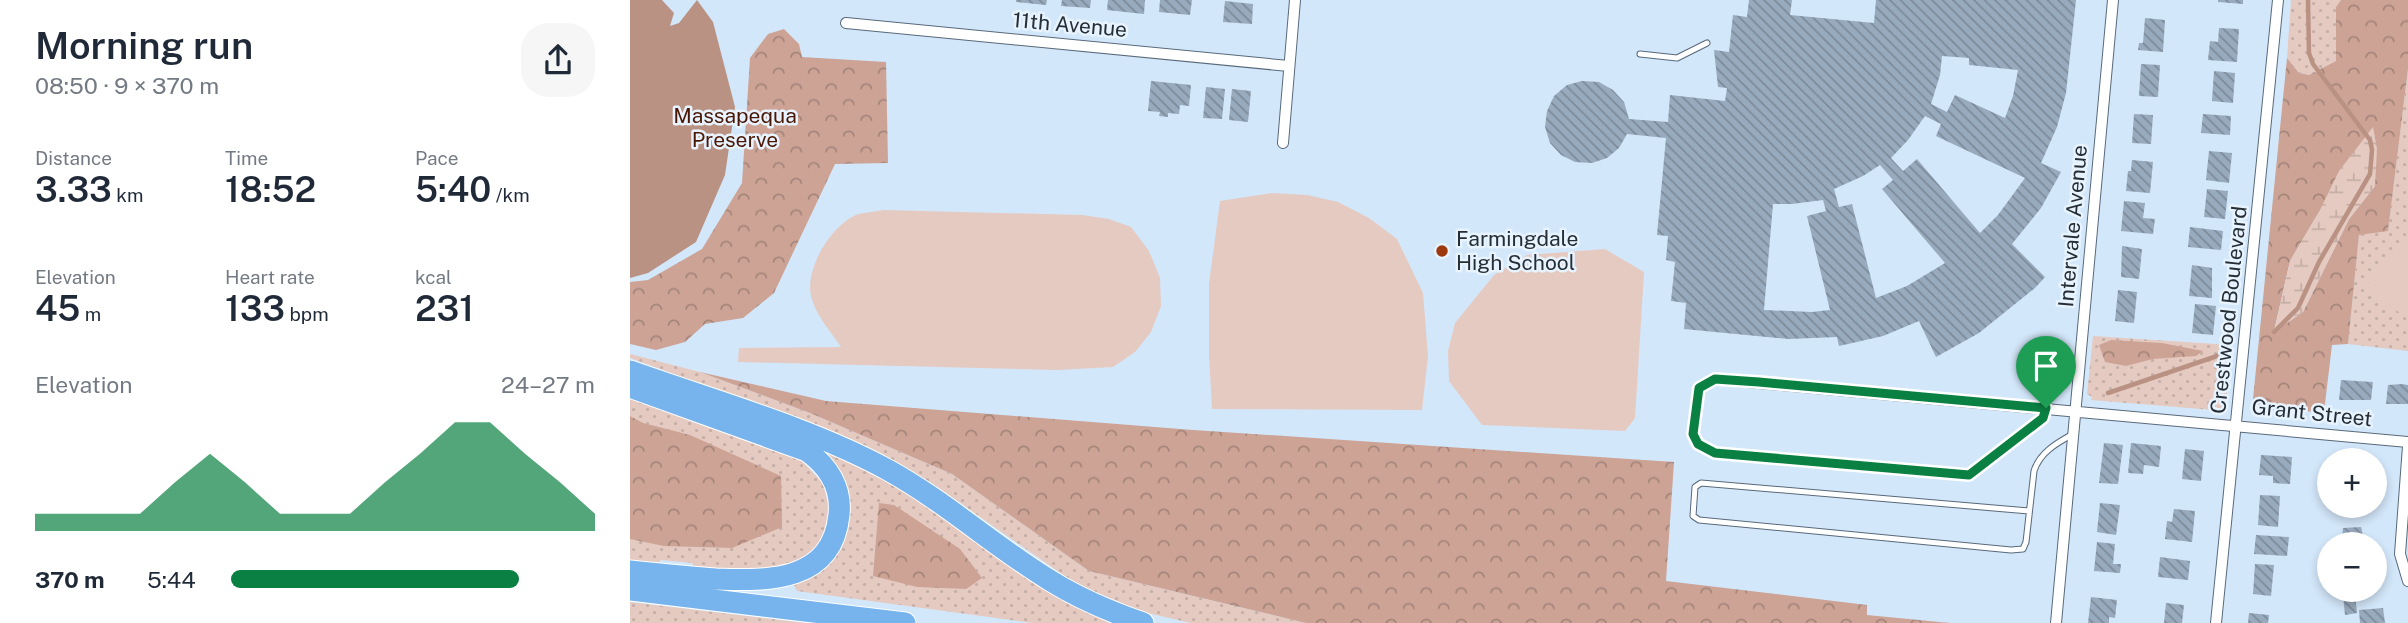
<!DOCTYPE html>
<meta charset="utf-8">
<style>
:root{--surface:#fff;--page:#f6f6f7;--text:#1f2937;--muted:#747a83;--accent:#0b8043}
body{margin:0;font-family:"Public Sans",sans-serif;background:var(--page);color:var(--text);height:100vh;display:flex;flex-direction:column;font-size:26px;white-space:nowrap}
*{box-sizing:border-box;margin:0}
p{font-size:23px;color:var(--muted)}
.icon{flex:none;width:38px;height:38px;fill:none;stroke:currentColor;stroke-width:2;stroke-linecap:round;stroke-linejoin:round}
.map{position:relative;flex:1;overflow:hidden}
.drawer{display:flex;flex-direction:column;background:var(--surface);width:630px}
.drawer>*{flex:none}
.buttons{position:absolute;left:1687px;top:448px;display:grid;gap:14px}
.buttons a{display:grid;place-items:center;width:70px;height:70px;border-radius:50%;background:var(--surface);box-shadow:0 4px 10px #0003;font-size:35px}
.pin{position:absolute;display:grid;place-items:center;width:60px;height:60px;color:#fff;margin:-72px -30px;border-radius:50% 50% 50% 0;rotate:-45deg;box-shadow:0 0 7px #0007}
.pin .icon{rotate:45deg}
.round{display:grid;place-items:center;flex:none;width:74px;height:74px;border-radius:28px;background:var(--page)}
.summary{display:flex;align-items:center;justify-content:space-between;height:119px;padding:0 35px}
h1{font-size:38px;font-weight:600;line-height:52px}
.figures{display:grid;grid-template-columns:repeat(3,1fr);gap:10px;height:119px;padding:7px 35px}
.figures div{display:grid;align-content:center}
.figures b{font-size:35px;font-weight:600}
.figures small{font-size:19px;font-weight:400}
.figures p{font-size:19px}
.chart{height:196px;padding:14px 35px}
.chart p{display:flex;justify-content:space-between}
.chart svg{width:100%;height:126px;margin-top:7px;fill:var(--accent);opacity:.7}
ul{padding:0 35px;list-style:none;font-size:23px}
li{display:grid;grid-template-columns:112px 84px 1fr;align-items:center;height:52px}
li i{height:18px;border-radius:9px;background:var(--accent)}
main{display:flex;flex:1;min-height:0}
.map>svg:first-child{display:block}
</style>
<main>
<section class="drawer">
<div class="summary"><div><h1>Morning run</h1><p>08:50 · 9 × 370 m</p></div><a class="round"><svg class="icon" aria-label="share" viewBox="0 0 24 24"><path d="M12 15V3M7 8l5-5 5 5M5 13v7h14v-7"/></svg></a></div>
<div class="figures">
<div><p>Distance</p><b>3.33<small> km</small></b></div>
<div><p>Time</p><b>18:52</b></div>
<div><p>Pace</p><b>5:40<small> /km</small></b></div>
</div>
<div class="figures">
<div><p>Elevation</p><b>45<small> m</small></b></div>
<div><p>Heart rate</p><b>133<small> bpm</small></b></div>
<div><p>kcal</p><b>231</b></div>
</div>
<div class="chart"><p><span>Elevation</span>24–27 m</p>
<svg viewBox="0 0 160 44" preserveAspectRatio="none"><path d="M0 44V38L10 38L20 38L30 38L40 27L50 17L60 27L70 38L80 38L90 38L100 27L110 17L120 6L130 6L140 17L150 27L160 38V44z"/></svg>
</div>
<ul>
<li><b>370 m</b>5:44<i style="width:79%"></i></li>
</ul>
</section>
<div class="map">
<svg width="1778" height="623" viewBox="0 0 1778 623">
<defs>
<pattern id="grass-dots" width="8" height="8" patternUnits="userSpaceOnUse" patternTransform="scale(1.75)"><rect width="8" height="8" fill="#e5cac1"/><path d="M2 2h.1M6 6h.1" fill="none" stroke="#c4aea6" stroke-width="1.8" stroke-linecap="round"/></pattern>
<pattern id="forest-crowns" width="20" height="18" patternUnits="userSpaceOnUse" patternTransform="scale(1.75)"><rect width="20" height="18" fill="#cca395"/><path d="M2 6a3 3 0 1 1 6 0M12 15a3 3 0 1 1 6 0" fill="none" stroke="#a5857a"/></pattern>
<pattern id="wetland-marsh" width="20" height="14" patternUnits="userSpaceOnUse" patternTransform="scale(1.75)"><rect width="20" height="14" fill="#e5cac1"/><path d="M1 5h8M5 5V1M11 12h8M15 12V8" fill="none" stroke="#c4aea6"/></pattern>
<pattern id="building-back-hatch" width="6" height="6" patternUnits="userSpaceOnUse" patternTransform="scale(1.75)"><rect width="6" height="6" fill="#98aabd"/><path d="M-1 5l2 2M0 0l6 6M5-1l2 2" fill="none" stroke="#7c8b9a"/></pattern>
</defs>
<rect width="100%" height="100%" fill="#d3e7fa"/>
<path fill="url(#grass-dots)" d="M1661,0H1711L1706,8V61L1679,75L1669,73L1657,58Z
M1778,69V351L1718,344L1729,234L1758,230Z
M1463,336L1602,345L1595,411L1461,400L1462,397L1457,394Z
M0,354L70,372L180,413L322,474L459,571L676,623H561L513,612L446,584L300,482L195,429L0,358Z
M0,397L171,460L193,483L200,511L194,539L168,564L135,569L64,568L62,563L31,560L26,566L0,564Z
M181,443L269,487L489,623H403L167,591L163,583L218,516L215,480Z
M0,602L176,623H0Z"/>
<path fill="url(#forest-crowns)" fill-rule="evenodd" d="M1711,0H1778V69L1758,231L1729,235L1718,344L1702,345L1694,412L1622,409L1657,58L1669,73L1679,75L1706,61V7ZM1745,186L1719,219L1673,312L1644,331L1660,261L1689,212Z
M154,29L169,44L172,57L256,62L258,163L205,164L144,293L113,318L75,324L55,342L26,350L0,344V282L18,280L72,249L112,183L120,58L138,34Z
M1481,340L1532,343L1573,351L1566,356L1523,359L1496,366L1475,362L1469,345Z
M70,372L196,401L563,430L1044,462L1036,581L1237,605V615L1320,623H676L459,571L322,474L180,413Z
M0,416L13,423L60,435L151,476L152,527L102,548L34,546L0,539Z
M249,503L264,505L330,549L352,578L336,589L287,587L243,576Z"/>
<path fill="url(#wetland-marsh)" d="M1743,127L1747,149L1745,186L1719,219L1673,312L1644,332L1660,261L1689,212L1709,171Z"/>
<path fill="#e5cac1" d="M642,193L677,195L708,202L739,218L767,239L793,293L798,356L792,410L582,409L579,355V284L590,201Z
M253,210L452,215L479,219L501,227L519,251L530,278L531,306L521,332L505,352L483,367L427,370L108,362L109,348L211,347C200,330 186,316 181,296C175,268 201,226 226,215C234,212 244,212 253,210Z
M1778,244V319L1736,288L1750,260Z
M975,249L1014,272L1005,418L995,431L852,425L819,381L818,351L825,323L864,275L897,255Z"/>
<path fill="#ba9284" d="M0,0H32L44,13L40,26L49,23L67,0L83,22L105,107L95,175L66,242L18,273L0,278Z"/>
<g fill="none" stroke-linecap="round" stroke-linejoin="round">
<path stroke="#ba9284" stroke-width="4.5" d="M1644,332L1668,308L1689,262L1740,174L1742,150L1740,140L1683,64L1679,53L1678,0
M1478,393L1593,354"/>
</g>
<path fill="url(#building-back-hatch)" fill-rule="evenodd" d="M386,0H417L416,5L386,2Z
M432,0H461L460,8L431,6Z
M478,0H515L514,14L477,10Z
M530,0H562L560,15L529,12Z
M1119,0H1162L1160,15L1244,23L1246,0H1446L1436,93L1427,127L1411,163L1431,172L1411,208L1382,244L1415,277L1405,288L1349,333L1306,357L1289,321L1253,336L1209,346L1207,337L1159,339L1054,329L1056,303L1041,301L1045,262L1036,260L1038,236L1027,235L1036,138L997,134L989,148L977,158L962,163L945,162L931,155L920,143L915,127L917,111L924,96L937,85L952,81L969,82L983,90L994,102L999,119L1038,122L1040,95L1095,101L1097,88L1088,87L1084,50L1099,52L1103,15L1117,17ZM1312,56L1339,58V65L1388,70L1383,96L1375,118L1325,95L1317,112L1301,104L1310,75ZM1295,116L1311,124L1306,136L1395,178L1368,215L1350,233L1287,159L1273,171L1261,158L1278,140ZM1250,165L1263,180L1252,189L1315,263L1277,286L1246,298L1222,204L1209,207L1204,189L1233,176ZM1193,200L1196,211L1177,216L1200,310L1182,312L1134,310L1143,204H1162Z
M1588,0H1613V4L1588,2Z
M595,1L623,4L622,24L593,22Z
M1515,18L1535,20L1533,52L1508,50L1509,43H1513Z
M1589,28L1609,29L1607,62L1578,60L1580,41L1588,42Z
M1511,64L1530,65L1528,97L1509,96Z
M1584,71L1605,73L1603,103L1582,101Z
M521,81L561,85L559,106L550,105L549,114L538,113V117L529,116L530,112L518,111Z
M576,87L595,89L592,119L573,118Z
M602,89L621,91L618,122L599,120Z
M1504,114L1523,115L1521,144L1502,143Z
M1573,114L1601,116L1600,135L1571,133Z
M1579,151L1602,153L1599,183L1576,180Z
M1502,160L1523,162L1520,193L1496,191L1498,171H1501Z
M1577,189L1598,191L1595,219L1574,217Z
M1494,201L1515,203L1513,218L1525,219L1523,234L1491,231Z
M1560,227L1593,231L1591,250L1558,247Z
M1492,246L1512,249L1509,279L1491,277Z
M1562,265L1582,268V298L1559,296Z
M1488,290L1507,292L1504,323L1485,321Z
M1565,304L1586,306L1583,335L1562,333Z
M1711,380L1743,382L1741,400H1709Z
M1772,384L1778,385V404H1756L1758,385Z
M1474,443L1493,445L1488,484L1469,483Z
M1501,443L1531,446L1529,467L1514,465L1513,474L1498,473Z
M1555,449L1574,451L1571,481L1552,479Z
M1631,455L1662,457L1660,484L1643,483V476L1629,475Z
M1630,495L1650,496L1648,527L1628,525Z
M1470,503L1490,505L1486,535L1467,532Z
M1544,509L1565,511L1562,542L1535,539L1537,521L1542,522Z
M1731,527L1735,544H1704V539L1712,538L1713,528Z
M1626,535L1659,537L1657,556L1624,554Z
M1467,542L1485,544L1483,564H1491L1490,573L1464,571Z
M1530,557L1560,561L1558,580L1528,577Z
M1625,564L1644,565L1641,596L1623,594Z
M1725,594L1727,613L1715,615L1713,595Z
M1461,597L1487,600L1485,618L1479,617V623H1458Z
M1536,603L1554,605L1552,623H1534Z
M1753,608L1755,623H1730L1729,610Z
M1619,613L1639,615L1638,623H1618Z"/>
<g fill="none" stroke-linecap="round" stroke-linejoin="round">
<defs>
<path id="lane" d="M1010,54L1047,58L1077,43
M1399,511L1071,483L1065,487L1063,516L1069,520L1381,550L1393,549L1396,542L1404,471C1410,452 1427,443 1443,434"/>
<path id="street" d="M216,23L659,66
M653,143L665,0
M1416,408L1413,418L1339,475L1085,453L1068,444L1063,434L1069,388L1085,379L1778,442
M1778,446L1770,554L1778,581
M1426,623L1483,0
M1586,623L1648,0"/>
<path id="highway" d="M0,371C84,401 181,428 258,470C316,502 365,547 421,581C450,599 481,612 513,623
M0,387L177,451C198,466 212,488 209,515C202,582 139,581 86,579C58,577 29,574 0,571
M0,590L275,623"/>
</defs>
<use href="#lane" stroke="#58697a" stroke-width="7"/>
<use href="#street" stroke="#58697a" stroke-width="12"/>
<use href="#highway" stroke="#fff" stroke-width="23"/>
<use href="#lane" stroke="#fff" stroke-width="5"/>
<use href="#street" stroke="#fff" stroke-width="10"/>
<use href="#highway" stroke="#77b3ec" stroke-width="21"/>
</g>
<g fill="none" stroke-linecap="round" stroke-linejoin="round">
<defs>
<path id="route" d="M1085,379L1129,382L1416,408L1413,418L1339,475L1085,453L1068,444L1063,434L1069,388Z"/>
</defs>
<use href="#route" stroke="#fff" stroke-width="14"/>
<use href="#route" stroke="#0b8043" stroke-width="9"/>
</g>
<circle fill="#9e380e" stroke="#e7f3ff" stroke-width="2.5" cx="812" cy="251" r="7"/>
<g text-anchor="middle" stroke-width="5" stroke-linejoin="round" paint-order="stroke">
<g font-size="21" fill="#262e35" stroke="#e7f3ff">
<text transform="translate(440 25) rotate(5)" y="7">11th Avenue</text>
<text transform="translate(1443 226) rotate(-85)" y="7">Intervale Avenue</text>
<text transform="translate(1599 310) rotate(-84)" y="7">Crestwood Boulevard</text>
<text transform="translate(1682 413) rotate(6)" y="7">Grant Street</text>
</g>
<g font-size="21" fill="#4a1704" stroke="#e7f3ff">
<text x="105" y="123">Massapequa<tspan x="105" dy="24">Preserve</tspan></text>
</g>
<g font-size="21" fill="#262e35" stroke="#e7f3ff" text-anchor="start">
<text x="826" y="246">Farmingdale<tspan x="826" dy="24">High School</tspan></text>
</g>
</g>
</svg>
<div class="buttons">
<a>+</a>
<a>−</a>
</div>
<div class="pin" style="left:1416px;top:408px;background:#1e9e55"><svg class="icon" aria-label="arrive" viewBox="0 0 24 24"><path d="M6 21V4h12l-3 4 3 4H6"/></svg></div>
</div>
</main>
